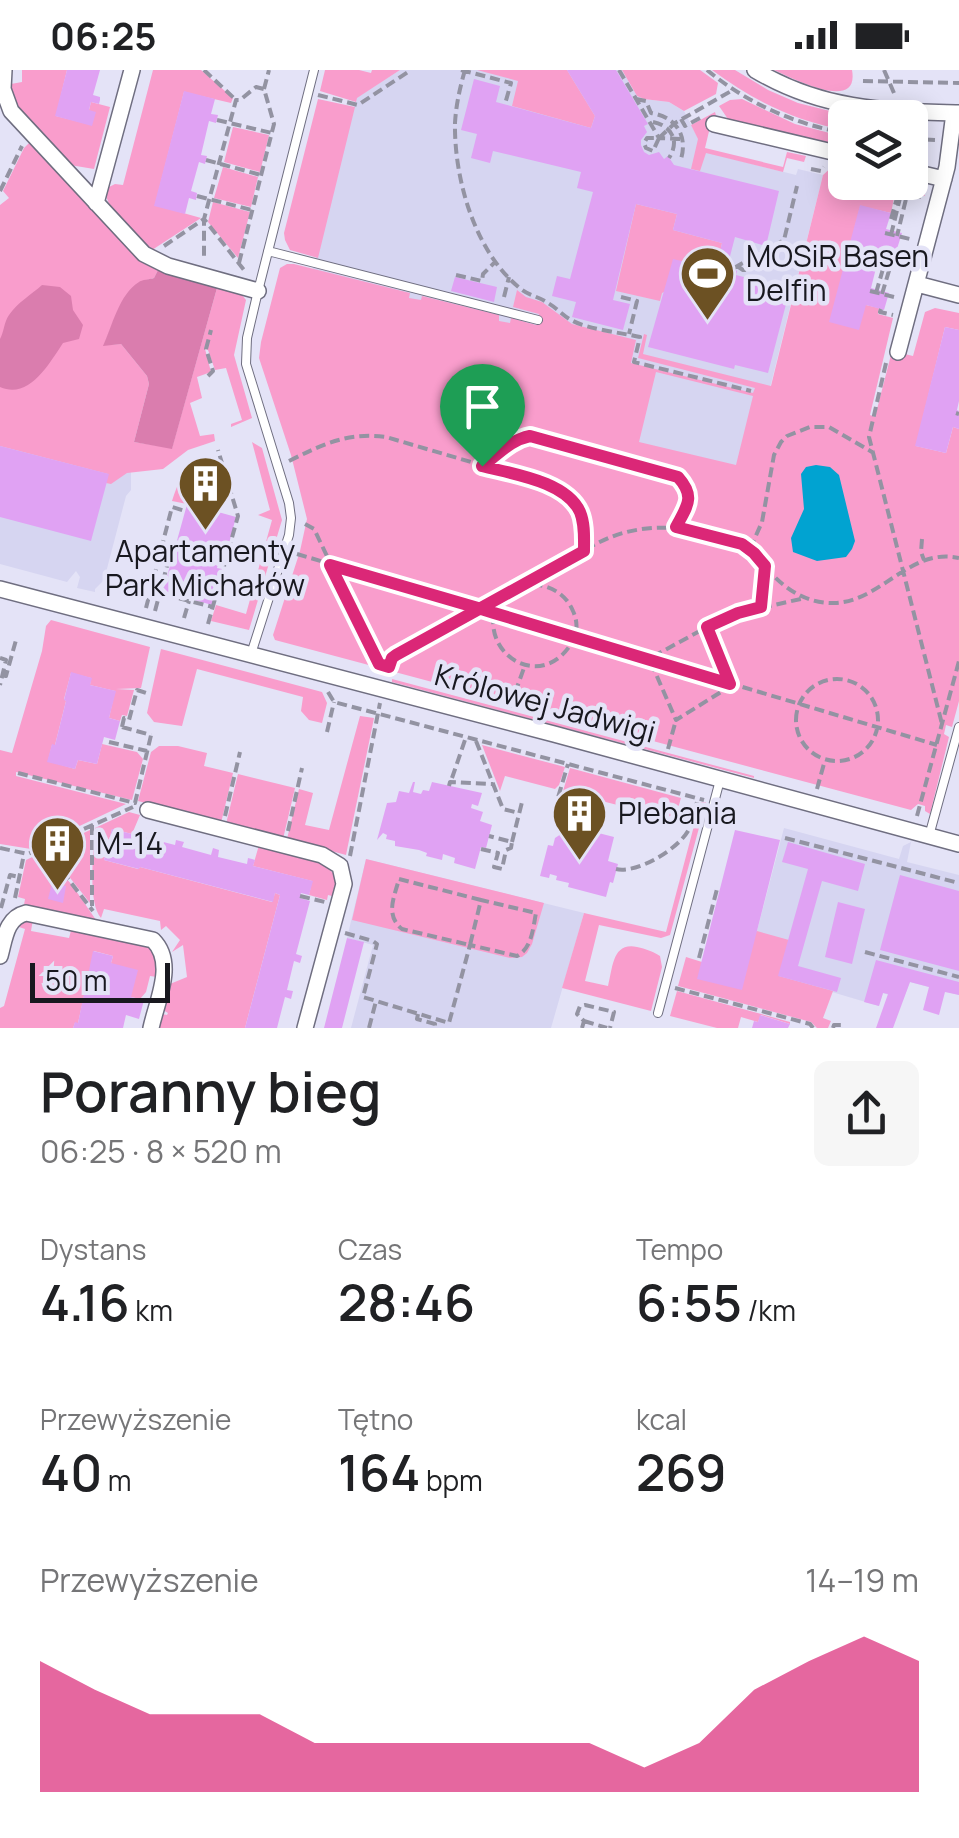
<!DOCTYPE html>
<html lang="pl">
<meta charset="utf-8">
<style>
:root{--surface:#fff;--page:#f6f6f6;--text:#202124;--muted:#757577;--accent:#db2777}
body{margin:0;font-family:Manrope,sans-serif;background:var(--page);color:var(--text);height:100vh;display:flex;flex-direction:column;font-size:38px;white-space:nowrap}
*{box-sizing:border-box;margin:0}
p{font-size:32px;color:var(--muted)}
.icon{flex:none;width:55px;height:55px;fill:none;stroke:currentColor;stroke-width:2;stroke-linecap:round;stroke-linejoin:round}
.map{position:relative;height:958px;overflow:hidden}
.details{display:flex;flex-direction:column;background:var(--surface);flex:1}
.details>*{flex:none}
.fabs{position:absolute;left:828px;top:30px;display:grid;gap:20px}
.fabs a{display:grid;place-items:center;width:100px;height:100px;border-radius:15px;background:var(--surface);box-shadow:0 5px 25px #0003;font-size:50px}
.scale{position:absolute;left:30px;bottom:25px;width:140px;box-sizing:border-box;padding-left:10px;border:5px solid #18181f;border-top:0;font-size:28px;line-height:35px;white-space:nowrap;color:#18181f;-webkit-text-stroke:8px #e4e3f7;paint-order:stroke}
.pin{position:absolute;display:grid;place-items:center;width:85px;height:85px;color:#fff;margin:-102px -42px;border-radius:50% 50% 50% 0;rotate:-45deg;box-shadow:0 0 10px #0007}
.pin .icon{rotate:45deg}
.round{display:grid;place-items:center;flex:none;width:105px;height:105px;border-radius:15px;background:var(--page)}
.overview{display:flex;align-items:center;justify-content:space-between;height:170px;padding:0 40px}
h1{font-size:55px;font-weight:600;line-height:75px}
.stats{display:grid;grid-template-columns:repeat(3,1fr);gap:15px;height:170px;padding:10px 40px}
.stats div{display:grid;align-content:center}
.stats b{font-size:50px;font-weight:600}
.stats small{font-size:28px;font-weight:400}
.stats p{font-size:28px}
.chart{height:280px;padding:20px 40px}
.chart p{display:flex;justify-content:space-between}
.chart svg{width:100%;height:180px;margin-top:10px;fill:var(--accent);opacity:.7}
.status{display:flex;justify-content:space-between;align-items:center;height:70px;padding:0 50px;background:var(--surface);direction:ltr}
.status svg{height:28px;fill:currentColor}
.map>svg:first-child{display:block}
</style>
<div class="status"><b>06:25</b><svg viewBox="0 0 49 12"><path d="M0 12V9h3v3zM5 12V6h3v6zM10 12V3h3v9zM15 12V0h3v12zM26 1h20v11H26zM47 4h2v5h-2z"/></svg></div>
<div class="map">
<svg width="959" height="958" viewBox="0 0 959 958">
<rect width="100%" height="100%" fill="#e4e3f7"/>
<path fill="#d6d5f1" d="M400,0H622L637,26L644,29L669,32L684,41L705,82L796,105L798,99L823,105L748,406L290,291L356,28Z
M0,366L131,402V420L126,426L104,510L95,519V522L77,518L80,507L76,501L67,512L0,494Z
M784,758L899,789L903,776L911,772L907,792L959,805V925L910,912L903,930L883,923L879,936L778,906L757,861Z
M366,789L584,843L551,958H351L373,875L347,868Z"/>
<path fill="#f99dcc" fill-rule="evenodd" d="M22,0H67L56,46L92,55L89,40L91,32L110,37L94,99L70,95L20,39L14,30L11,14L22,12Z
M153,0H201L233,28L231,33L184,22L155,135L201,148L152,180L111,139L106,126L109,117L115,114L123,115Z
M325,0H359L371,3L372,0H400L357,28L356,32L320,21Z
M477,0H567L595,46L591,58L512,36L518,11Z
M622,0H700L718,13L716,24L684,41L669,32L644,29L637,26Z
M712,0H735L768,20L798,33L854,47L845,48V60C795,51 752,30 712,0Z
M774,0H852C860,44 790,7 774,0Z
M318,29L355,37L318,188L290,180L285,170L284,163Z
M742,29L795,54L845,67V80L730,52L719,36L730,30Z
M715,42L717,49L711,53L705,78L783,97L787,82L806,86L804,92L787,88L783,102L706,83L700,101L691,99L698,69L691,55Z
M233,57L269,65L260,102L224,92Z
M30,72L130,181L158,200L154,208C122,214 116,248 104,275L121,274L147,306L149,314L134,372L172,378L217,218L242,225L246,230L234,285L252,348L231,357V354L242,350L226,298L215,300L208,280L205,279L211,302L197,307L202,328L190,333L200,366L214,364L215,371L188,380L163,399L127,403L111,414L106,413L108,404L0,376V135L9,128L3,121L24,78Z
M834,95L845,97V112H910L920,116L925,126L884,116L883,125L894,128L891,143L860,136L866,235L879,238L878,244L893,248L870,345L875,347L892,281L913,286L925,242L935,238L959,243V260L945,257L916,376L946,383L953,357L959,359V631L952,657L946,655L944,664L949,667L930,744L925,741V736L918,734L911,740L275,570L273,565L300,481L307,449L291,385L259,288L261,272L280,198L287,194H294L410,223L409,228L421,230L422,226L499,245V251L510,253L511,248L536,255L539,244L513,237L517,220L526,227L542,232L572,254L636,270L631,293L753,323L755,318L638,288L644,264L647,265L643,284L771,316L823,105ZM656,302L753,326L736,395L639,372Z
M223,97L258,107L251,137L214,128Z
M213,132L250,142L238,188L208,152Z
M636,134L677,144L673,160L722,173L718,191L712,194L711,198L662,223L660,231L616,221Z
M252,372L262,378L282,450L249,560L211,551L216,535L246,544L272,450L258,445L270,440Z
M205,392L215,427L191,421L187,434L172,431C178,413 184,395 205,392Z
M51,550L150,577L141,618L116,619L134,620L127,646L122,645L120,651L109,648L115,621L90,615L91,608L71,603L64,629L66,631L55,675H52L48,691L75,699L78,690L97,694L102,674L137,682L143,689L132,730L16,702V706L126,734L31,779L0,774V680L12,683L42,581L46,556Z
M161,579L322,622L327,633L322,653L309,650L301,641L303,627L197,599L182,656L154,652L147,643Z
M392,609L754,706V708L392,612Z
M360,646L374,648L346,785L287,769L299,719L313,723L305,755L329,760Z
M482,675L565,697L559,715L555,719L505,706L500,721Z
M159,676H178L207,683L204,696L233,703L221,753L138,731L151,682Z
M570,698L681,728C678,738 677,747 664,747L563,721Z
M238,704L295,718L283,769L226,754Z
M706,732L670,865L661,868L599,855L585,911L608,916C613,898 612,872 637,877C646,879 652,881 660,886L662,897L651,941L562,918L584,843L666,862L700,733Z
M129,742L140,745L132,764L112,759L104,790L138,799L140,797L272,832L275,823L280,825L245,958H158L162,944L167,945L168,943L163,940L170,914L187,907L183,875L172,882L180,870L166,856L161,860L160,851L104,839L101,848C87,832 94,780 95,758Z
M90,760V833L48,780Z
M259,775L322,792L335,805V815L332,826L328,825L327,830L309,825L312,811L253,796Z
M43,782L72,815L96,850L24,835L25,829L18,827L26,790Z
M366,789L544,833L532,874L527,883L522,887L510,888L352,850Z
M33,849L31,861L69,868L72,857L145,874L157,884V907L150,906L146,922L140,929L131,927L111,893L113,886L94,881L78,953H75L73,958H0V938L4,936L25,859L16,856L21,851Z
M757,861L789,870L779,906L833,921L823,948L831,951L828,958H817L811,952L678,916L686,887L702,892Z
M677,921L790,952V954L761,945L758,952L741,947L738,958H717L670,946Z"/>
<path fill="#da7dae" d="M158,200L217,218L172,379L134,372L149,314L147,306L121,274L103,276C112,257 119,224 139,212C141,210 151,209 154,208Z
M42,215L60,217L71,226L73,240L83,255L79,269L63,273C49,294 29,330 0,317V269C4,262 4,252 9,245C17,233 32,224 42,215Z"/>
<path fill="#01a3d1" d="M816,395L830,397L839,405L855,471L852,479L846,487L817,491L793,482L791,468L804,439L801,404L806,397Z"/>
<path fill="#e0a2f3" d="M67,0H100L93,25L100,27V30L99,34L91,32L89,40L96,42L92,56L55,46Z
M567,0H616L648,54L644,56L647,62L641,70V75L644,82L649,85L659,82L664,89L668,86L674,95L779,121L766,176L735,167L728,194L737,201L736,205L790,219L768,303L735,295L734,299L648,277L673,189L711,198L712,194L718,191L722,173L673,160L677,144L636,134L613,230L630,234L623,260L572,247L576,232L552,226L557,206L570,209L593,122L577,118L581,102L493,81L490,93L471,88L477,64L461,60L474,9L500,16L496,32L591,58L595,46Z
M184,21L215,29L211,44L218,45L216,53L209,51L201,85L207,86L205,94L199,92L191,121L197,123L196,130L189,128L185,144L154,136Z
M860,135L891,143L886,159L902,163L896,182L881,178L871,218L889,223L884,240L866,235L859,260L829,252Z
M455,207L497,217L494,232L451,221Z
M945,257L959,260V331L957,340L959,341V359L953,357L946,383L915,376Z
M0,376L109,404L91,471L0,447Z
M191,420L215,427L211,440L236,447L227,481L222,479L217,498L222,499L212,535L163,521Z
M71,602L92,608L90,615L116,621L109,648L120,651L115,670L104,667L97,694L78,690L75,699L47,692L52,674L55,675L66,631L64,630Z
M413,712H415L413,722L421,724L423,720L429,721L432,712L482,723L478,736L472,734L471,738L483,742L480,751L492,755L486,778L481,777L475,799L454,793L455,788L443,784L442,790L426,786L427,783L419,780L395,776V771L386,769L387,765L383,763L377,770L387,733L396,732L399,721L409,723Z
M575,757L614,767L608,791L618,794L613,813L610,812L606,827L568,817L569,813L556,810L557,806L550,804L549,808L540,806L548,775L553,776L555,768L564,762L574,764Z
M112,759L132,764L134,760L141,761L140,766L175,775L176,770L184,772L182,777L211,785L213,778L219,780L218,787L247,794L248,788L252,789L255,790L253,796L313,811L309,825L301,823L300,828L310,831L296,884L302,886L300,893L294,891L287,920L293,921L291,929L285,927L277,958H245L280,825L275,823L273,832L140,797L139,799L104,790Z
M735,760L780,770L742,920L697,909Z
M788,772L865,794L858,821L822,811L798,896L841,908L837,922L778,906L808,799L782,792Z
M900,805L959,821V901L880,880Z
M52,813L66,816L63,833L48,829Z
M838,832L865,839L852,894L825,887Z
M347,868L364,872L342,958H324Z
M93,881L113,886L111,893L138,900L131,927L144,930L139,949L126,945L123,958H73L75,952L78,953Z
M876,890L959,912V925L945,922L939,945L923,940L929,917L910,912L893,958H876L888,924L883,923L879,936L864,932Z
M760,945L790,954L788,958H752L754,951L758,952Z"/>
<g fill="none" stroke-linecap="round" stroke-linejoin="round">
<defs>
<path id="service" d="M268,181L538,250
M251,584L289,465L291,448L289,433L246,294L247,268L258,221L314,0
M929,766L959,657
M658,943L720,710"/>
<path id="minor" d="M4,0L3,19L11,41L144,184L168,196L258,221
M755,0C822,40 883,41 959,43
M714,54L845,85
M910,101L944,109
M96,133L132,0
M917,214L959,225
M898,282L947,97L954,43
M0,519L554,664L959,774
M148,740L322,785L340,796L344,814L305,958
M0,886C5,868 6,848 26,843L153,870C176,893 157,930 151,958"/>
</defs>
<use href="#service" stroke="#6f6e80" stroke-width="10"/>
<use href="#minor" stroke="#6f6e80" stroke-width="18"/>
<path stroke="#9393a2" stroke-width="4" stroke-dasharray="10 5" stroke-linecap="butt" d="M204,0L236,30
M461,0L511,13L505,34
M465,0C460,17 456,35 455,53C454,109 475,183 521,219C530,226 540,227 548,233C557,238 564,247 573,251C588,259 622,263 640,267L634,292L751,321
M619,0L659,68L683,69
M707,0C747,33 794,54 845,63
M884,0L894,23
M863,11L959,13
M264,19L269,0
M318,25L358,35L411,0
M636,29L646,31L651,43C677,47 689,67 680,92
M681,49L685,56L700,48
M217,50L272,63
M653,52C672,56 680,71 669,88
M659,68L653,81L646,78L644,73L647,68H659L675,53L733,20
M910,69L935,70
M206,90L261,105
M811,99L821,101L824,97
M887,118L921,127
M0,121L22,76
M197,126L252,140
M891,149L899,121
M885,163L910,169
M891,165L900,128L906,129L897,166
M164,176L204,149V187
M894,181L893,183L906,187
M239,193L274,54L264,19L256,17L240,30H236L204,149L244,200
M737,196L743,200C758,199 769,190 775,177
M734,198L784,170L797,116
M456,205L482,211L483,204L495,192
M870,221L894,227
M876,223L885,192L891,194L882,224
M504,227L509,207
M621,227L637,231L629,264
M881,239L880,242L893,245
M886,293L869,367L942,654
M208,306L213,301L206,279L211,260
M956,343L959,344
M289,391C323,374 348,362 386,367L549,415C582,429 584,449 584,481
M484,394C499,384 511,369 529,366L672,405C699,420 687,436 676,457
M305,454L314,459L379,594L389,597
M922,469L921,482L924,490
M750,479L762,452L774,385L781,372L787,366L810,357H829L872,382
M297,484L937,675
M150,521L213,537
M499,530C474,578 536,623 569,577C577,566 579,554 573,541C565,522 548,515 530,514
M761,537L765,497
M146,538L172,437L185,441
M155,541L167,496
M184,548L189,531
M208,554L238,446L218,380
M707,557L730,614L729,617L676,650L652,595L654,586L707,557L739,543L805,528
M0,588L6,590L0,615
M2,605L6,606L16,570
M387,605L392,588L396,585C447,556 498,528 549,500C573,488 597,470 623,463C662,452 706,459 742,475C754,480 761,491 769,501C786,520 808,534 835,533C882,531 910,477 959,488
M796 650a41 41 0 1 1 82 0a41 41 0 1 1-82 0Z
M328,622L334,632L704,730
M510,637L525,595
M122,657L124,648L129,650L137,620L146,623
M122,657L151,665
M327,662L334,632
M476,671L503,739L519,743
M109,672L147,681
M668,679L676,650
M18,703L135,733L152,661
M452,708L466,667
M449,716L450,712L493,714
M817,719L825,690
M554,741L568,694
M225,746L240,682
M917,746L959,591
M92,755V836
M288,761L302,698
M785,768L959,813
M512,772L522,732
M0,778L28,784L133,737
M44,778L93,841
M481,779L498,783L494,797L502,799L506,780L511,778L512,772L489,766
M350,786L380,633
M616,799C636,804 677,780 688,761C693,752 695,739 698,728
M399,809L481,830L470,875L402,859C385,845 394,828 399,809Z
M300,826L325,832
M15,828L24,784
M1,838L10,805L19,807
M345,863L373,871L377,874L363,927L449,953L470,875L517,886C532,878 533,858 536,843L481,830
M865,882L959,907
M699,888L717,819
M675,918L810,954L813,958
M418,944L417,949L435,954L434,958
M584,951L607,958
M369,958L376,931
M582,958L584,951L577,944L580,936L585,935L614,942L610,958
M833,958L834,955H843"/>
<use href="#service" stroke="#fff" stroke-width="8"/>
<use href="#minor" stroke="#fff" stroke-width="15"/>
</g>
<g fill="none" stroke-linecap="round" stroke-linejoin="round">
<defs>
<path id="route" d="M482,396C512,404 566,411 580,442C585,454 584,468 584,481L396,585L392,588L389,597L379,594L330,495L478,538L494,543L730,614L707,557L738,543L761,537L765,496L754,483L742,474L676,457C687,436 696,427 678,407L530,366C510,370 498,385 482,396"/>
</defs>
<use href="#route" stroke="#fff" stroke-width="20"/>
<use href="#route" stroke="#db2777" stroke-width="12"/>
</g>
<defs>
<symbol id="stadium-pin" viewBox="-11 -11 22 30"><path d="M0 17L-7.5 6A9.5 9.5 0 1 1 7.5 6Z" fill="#6c5123" stroke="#e4e3f7"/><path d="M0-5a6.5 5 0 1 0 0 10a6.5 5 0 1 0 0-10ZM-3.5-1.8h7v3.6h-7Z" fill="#fff"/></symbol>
<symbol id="building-pin" viewBox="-11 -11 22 30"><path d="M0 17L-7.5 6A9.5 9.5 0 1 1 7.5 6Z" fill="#6c5123" stroke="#e4e3f7"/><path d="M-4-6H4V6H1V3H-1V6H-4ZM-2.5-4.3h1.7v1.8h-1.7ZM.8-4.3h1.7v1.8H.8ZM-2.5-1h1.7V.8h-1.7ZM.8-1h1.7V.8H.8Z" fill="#fff"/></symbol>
</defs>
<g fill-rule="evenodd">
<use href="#stadium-pin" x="676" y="172" width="63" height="86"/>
<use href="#building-pin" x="174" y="382" width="63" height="86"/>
<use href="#building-pin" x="548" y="712" width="63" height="86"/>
<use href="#building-pin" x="26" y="742" width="63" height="86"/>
</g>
<g text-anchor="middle" stroke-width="9" stroke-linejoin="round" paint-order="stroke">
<g font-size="30" fill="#18181f" stroke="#e4e3f7" text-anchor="start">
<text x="746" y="197">MOSiR Basen<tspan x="746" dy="34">Delfin</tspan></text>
<text x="205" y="492" text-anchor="middle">Apartamenty<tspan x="205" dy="34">Park Michałów</tspan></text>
<text x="618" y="754">Plebania</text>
<text x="96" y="784">M-14</text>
</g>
<g font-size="30" fill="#18181f" stroke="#e4e3f7">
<text transform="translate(545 634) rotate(15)" y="10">Królowej Jadwigi</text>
</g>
</g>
</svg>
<div class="fabs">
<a><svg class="icon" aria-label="layers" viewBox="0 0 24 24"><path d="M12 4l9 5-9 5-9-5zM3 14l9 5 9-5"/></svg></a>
</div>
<div class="scale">50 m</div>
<div class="pin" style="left:482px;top:396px;background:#1e9e55"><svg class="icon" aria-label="arrive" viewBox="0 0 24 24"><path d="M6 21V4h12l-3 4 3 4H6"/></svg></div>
</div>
<section class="details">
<div class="overview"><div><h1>Poranny bieg</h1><p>06:25 · 8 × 520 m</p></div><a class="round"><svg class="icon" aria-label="share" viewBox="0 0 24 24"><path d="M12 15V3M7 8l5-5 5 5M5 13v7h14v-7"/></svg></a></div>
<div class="stats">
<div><p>Dystans</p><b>4.16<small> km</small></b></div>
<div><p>Czas</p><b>28:46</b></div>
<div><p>Tempo</p><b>6:55<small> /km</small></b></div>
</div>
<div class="stats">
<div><p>Przewyższenie</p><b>40<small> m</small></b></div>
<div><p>Tętno</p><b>164<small> bpm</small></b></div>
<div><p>kcal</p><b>269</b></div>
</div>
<div class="chart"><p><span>Przewyższenie</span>14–19 m</p>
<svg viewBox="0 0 160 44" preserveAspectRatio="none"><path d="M0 44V12L10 19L20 25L30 25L40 25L50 32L60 32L70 32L80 32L90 32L100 32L110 38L120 32L130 19L140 12L150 6L160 12V44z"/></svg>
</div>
</section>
